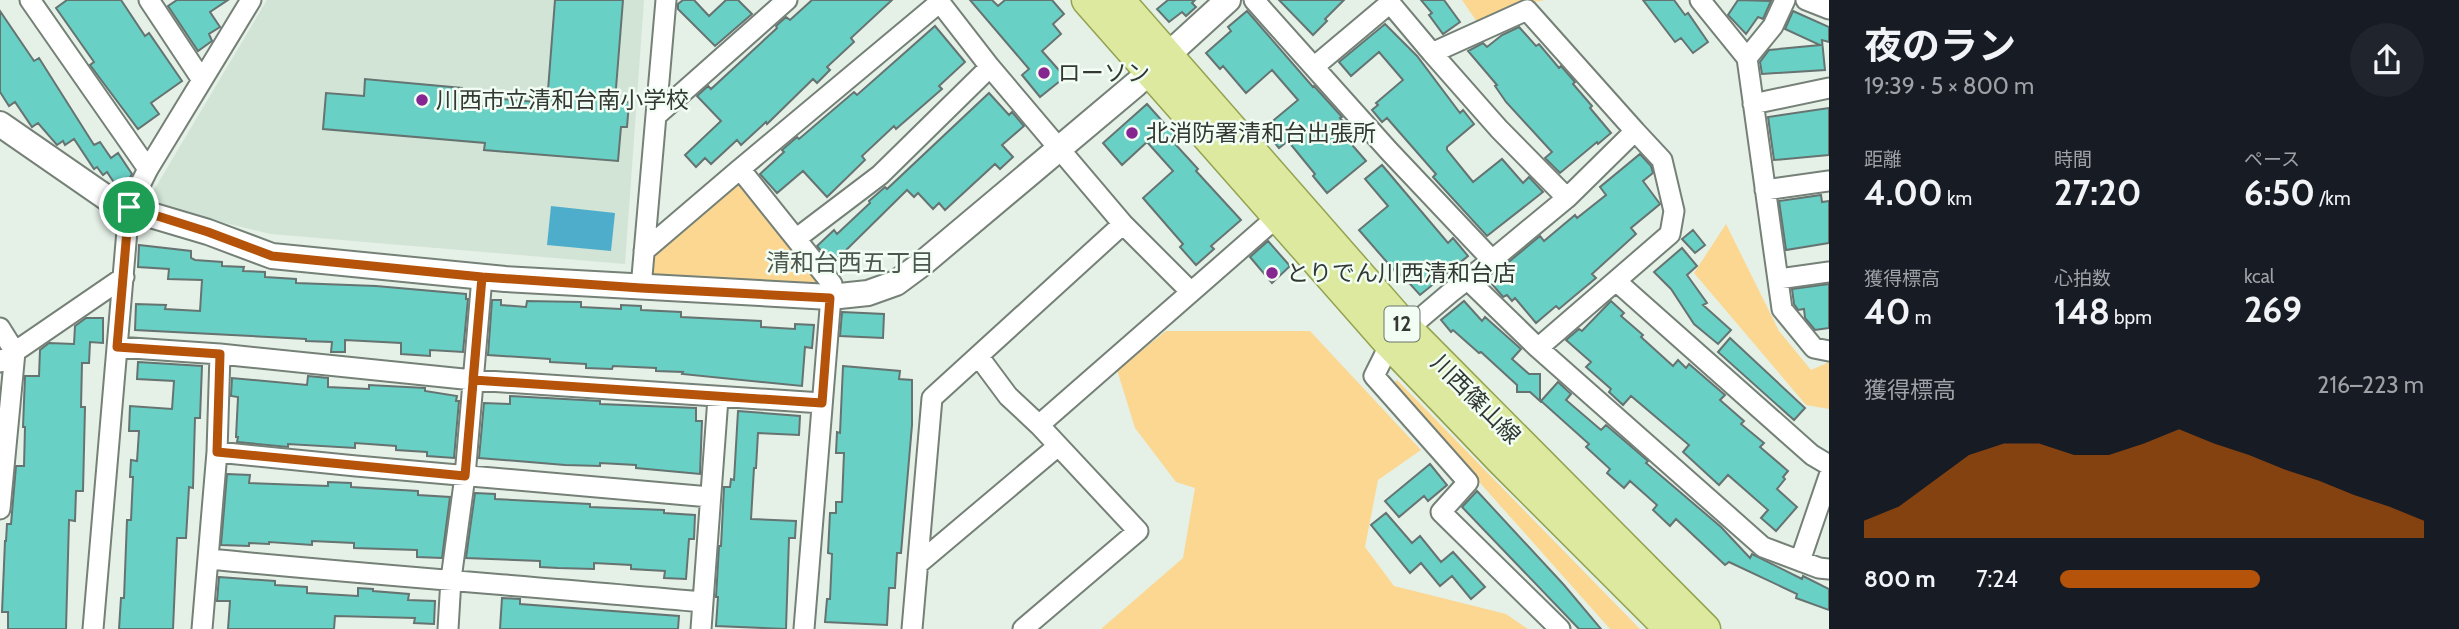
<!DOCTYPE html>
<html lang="ja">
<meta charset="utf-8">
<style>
:root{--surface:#171b24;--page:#20242c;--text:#f1f3f6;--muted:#9ea1a6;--accent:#b45309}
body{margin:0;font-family:Cabin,"Noto Sans JP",sans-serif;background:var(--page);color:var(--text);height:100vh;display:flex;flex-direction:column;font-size:26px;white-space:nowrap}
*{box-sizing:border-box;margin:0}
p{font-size:23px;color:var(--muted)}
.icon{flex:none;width:38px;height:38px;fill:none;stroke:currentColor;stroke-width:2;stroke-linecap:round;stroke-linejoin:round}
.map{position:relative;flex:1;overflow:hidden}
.side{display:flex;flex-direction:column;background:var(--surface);width:630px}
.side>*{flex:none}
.pin{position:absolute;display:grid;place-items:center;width:60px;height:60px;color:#fff;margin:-30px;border:4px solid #fff;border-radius:50%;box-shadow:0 2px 7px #0007}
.round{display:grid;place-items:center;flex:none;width:74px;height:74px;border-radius:37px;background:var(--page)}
.head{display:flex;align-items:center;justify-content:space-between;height:119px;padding:0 35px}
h1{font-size:38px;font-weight:700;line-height:52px}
.metrics{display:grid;grid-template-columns:repeat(3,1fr);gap:10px;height:119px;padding:7px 35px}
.metrics div{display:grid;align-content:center}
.metrics b{font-size:35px;font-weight:700}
.metrics small{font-size:19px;font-weight:400}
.metrics p{font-size:19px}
.chart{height:196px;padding:14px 35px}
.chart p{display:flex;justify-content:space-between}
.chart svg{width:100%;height:126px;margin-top:7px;fill:var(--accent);opacity:.7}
ul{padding:0 35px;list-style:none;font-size:23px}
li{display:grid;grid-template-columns:112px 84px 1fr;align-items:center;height:52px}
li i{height:18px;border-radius:9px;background:var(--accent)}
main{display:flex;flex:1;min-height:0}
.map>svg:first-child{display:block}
</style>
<main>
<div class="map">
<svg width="1829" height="629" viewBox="0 0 1829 629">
<rect width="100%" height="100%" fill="#e5f0e7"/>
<path fill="#d2e4d6" d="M267,0H644L625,264L271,234L192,215L148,200Z"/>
<path fill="#fbd792" d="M1462,0H1545L1514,6L1477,22Z
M740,169L830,297L641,288L644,251Z
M1726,224L1779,331L1811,370L1829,362V409L1806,405L1694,273Z
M1166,331H1310L1421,450L1378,480L1365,547L1394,586L1506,614L1528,629H1101L1183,558L1195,488L1176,482L1135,428L1117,370Z
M1397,380L1640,629H1610L1392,384Z"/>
<path fill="#4eadca" d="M551,206L615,213L611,251L547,245Z"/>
<path fill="#69d0c5" stroke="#657371" stroke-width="2" d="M67,0H121L145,36L149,33L182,81L151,103L159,114L138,129L90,65L94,62L56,8Z
M177,0H228L210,12L220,27L209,34L212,41L198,51L168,6Z
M555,0H623L615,101L629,102L627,127H621L618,161L484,150L485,143L323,129L326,93L364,96L365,79L462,88L460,104L501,108L502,99L547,103Z
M683,0H694L709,16L726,0H738L752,14L715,46L678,9V4Z
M812,0H892L851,38L854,42L827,67L830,70L817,83L813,79L767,124L766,122L741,145L737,140L711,164L705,158L696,167L685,155L721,121L697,96L708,86L711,89L777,28L776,26L786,17L790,20Z
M970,0H992L998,6L1005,0H1052L1064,14L1053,24L1061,34L1042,51L1065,77L1040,97L1022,75L1029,69Z
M1168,0H1195L1192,3L1196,7L1186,16L1182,12L1169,22L1157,9Z
M1279,0H1344L1325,19L1327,21L1313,35Z
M1421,0H1444L1460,22L1443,34L1429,15L1432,13Z
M1643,0H1674L1685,15L1688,13L1708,42L1693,53L1681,38L1675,42Z
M1738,0L1771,1L1763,19L1758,17L1746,34L1728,15Z
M0,11L34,61L39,58L94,145L100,142L111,158L118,153L132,174L129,179L117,187L107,172L103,175L97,167L94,169L74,139L65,145L63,141L57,145L38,123L32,127L15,102L9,106L0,92Z
M1247,11L1313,87L1314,86L1342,117L1340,118L1353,134L1347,139L1366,161L1327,193L1313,176L1315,174L1288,141L1279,148L1263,129L1298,100L1272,70L1246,93L1223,66L1220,69L1206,53L1231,31L1228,27Z
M1793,11L1829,27V42L1822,40L1825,70L1762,74L1760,62L1769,50L1820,45L1785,29Z
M1385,24L1417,56L1460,113L1463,110L1474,124L1447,147V150L1473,182L1502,159L1523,183L1529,177L1543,192L1487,236L1433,177L1436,174L1387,118L1382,122L1372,110L1378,105L1376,103L1403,80L1379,52L1351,76L1339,62Z
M935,26L965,62L939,86L942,89L896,129L894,126L862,156L865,160L827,197L803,171L777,193L760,174L784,152L782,150L797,137L799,139L854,92L857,95Z
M1519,27L1536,46L1539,44L1559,68L1561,66L1575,82L1573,84L1592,106L1590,108L1611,133L1598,144L1597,142L1560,173L1545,158L1552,152L1506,102L1495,86L1497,85L1468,51L1483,43L1487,47L1502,35Z
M989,93L1009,115L1012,112L1024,126L1002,145L1013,157L1000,169L995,164L945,210L939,203L933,209L918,193L914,197L907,190L832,264L817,246L834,230L837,234L870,203L869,201L885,187L887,189Z
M1147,104L1180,141L1176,145L1198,169L1196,171L1241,220L1211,246L1214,249L1196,265L1180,247L1183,244L1143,198L1173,171L1147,142L1122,165L1103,143Z
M1829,108V155L1774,160L1768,117Z
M1640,154L1651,166L1653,173L1643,181L1660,204L1631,228L1636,234L1592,274L1596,278L1559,309L1556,306L1536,323L1515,298L1512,301L1507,295L1503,297L1492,284L1508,270L1505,265L1540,236L1544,241L1575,215L1577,218L1606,195L1600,187Z
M1382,165L1448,243L1453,238L1468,256L1420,295L1401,274L1399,276L1359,230L1388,206L1365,179Z
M1821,195L1822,202L1829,201V243L1786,250L1779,201Z
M1693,230L1705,245L1695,253L1682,239Z
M1268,241L1290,266L1272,283L1250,257Z
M139,245L191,251V258L195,260L222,262V266L244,267L243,271L265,272V277L296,279V283L376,286L466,294V299H468L463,352L430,350V356L401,354V343L345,340V352H331L332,342L306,341V339L135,330L136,304L166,305L165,309L200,311L202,280L168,279L169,269L138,267Z
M1682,248L1697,266L1687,275L1707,303L1703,305L1731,330L1718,344L1694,324L1671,289L1654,272Z
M1829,284V328L1815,330L1805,318L1804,309L1798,310L1794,304L1792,289Z
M492,300H501V305L526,307L527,301L581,302V307L621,309V305L641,306V310L681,312V317L761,321V327L795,329V324L814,325L812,348L805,347L802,386L682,374L683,372L656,371V368L613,366L612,369L586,368V364L550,362V359L488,355Z
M1464,301L1482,321L1485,317L1521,349L1512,359L1529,374H1540V401L1530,392H1517V385L1481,352L1479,353L1453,330L1451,332L1441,320Z
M1611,301L1624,313L1621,316L1643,335L1641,337L1673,366L1678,360L1686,368L1689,364L1725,395L1720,400L1744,421L1741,424L1764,443L1760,447L1788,471L1783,477L1785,479L1777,489L1797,507L1776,531L1761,518L1768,510L1728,475L1719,485L1683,452L1689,445L1631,396L1623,405L1609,392L1611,389L1586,367L1591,362L1566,340L1579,329L1582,331Z
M842,312L884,314L883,338L840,336Z
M86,318H103V343L90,342L89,363H82L81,407H85L83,491H76L75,521L69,520L66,629H8V612H2L5,541H6L7,524H11L16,466H24L25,427H23L25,376H39L40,350L49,343L74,344L75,326Z
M1730,338L1805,408L1794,420L1718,352Z
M138,362L202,366L200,418H195L193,488L189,487L186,538H177L173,629H119L121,598H124L127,520H131L133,477H130L131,460L137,461L139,431H129L130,406L172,409L174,381L137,379Z
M843,366L900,371L899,379L912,380V425L901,553H897L895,588H889L887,625L825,622L827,599H830L832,554L828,553L830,513H836V502H842L844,453H836L837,432L840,433Z
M308,376L328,378V387L369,389V385L425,388V391L457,396L456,401H459L454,458L427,456V452L396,450V446L355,443V448L288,444V447L237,442L238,437H236L238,397L231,396L232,378L307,385Z
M1558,382L1571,394L1566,400L1601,430L1606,425L1648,461L1646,463L1721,527L1750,558L1752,554L1802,579L1803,576L1829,589V610L1796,598L1797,594L1729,562L1725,565L1676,519L1670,526L1653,510L1657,505L1630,481L1624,488L1607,473L1610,469L1586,447L1589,444L1541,401Z
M510,396L600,401V404L696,408V421H702L700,474L636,468V465L600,463V466L565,465L479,458L484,403L510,404Z
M738,411L800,416L799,435L758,433L756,468H754L751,519L796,521L795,538H789L786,629L716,626L718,597H716L719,546H721L724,487H730L731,479L734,480Z
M1430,464L1447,485L1428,501L1424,496L1399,517L1385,501Z
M227,474L250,475L249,483L328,486V482L351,483V487L418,491V495L450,497L442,558L417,557V550L354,548V543L312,541V545L269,542V544L249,543V546L221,545Z
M1477,491L1564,585L1601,629H1579L1462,507Z
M475,493L495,494V499L590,504V507L664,510V513L695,515L694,539H689L686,579L664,578L665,571L631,569V565L594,563V569L558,568L540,567V561L466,558Z
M1386,513L1412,543L1420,536L1441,562L1453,552L1485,587L1471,599L1452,576L1440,586L1421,563L1410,573L1371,525Z
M219,577L275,581V585L307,587V593L358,596V588L373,589V591L409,594L408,600L435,601L434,624L414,623L415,618L335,616L334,629H228L230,601H217Z
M502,598L520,599V604L679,616L678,629H500Z"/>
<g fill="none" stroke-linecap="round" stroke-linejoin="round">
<defs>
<path id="minor" d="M30,0L148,169
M149,0L202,80
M938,0L990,67L1123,224L1191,292
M1254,0L1389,151L1492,260L1567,198L1635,131L1527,10L1432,53L1390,3L1315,66
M1700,0L1747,58L1782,309L1814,348L1829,351
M1806,0L1829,9
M1432,53L1499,129L1567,198
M1747,58L1773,26L1785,0
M1753,104L1829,88
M656,116L787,0
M1635,131L1662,160L1674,211L1670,234L1538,348L1763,547L1819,568L1829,569
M740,169L940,2
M1765,190L1829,181
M797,238L880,175L990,67
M644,251L740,169L832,284L804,629
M1492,260L1450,293L1390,344L1374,376L1468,482L1441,512L1560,629
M1778,279L1829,272
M1468,280L1538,348
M1616,281L1812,455L1829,465
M641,288L666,0
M0,328L15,352L0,509
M117,347L220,354L473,380L822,403
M979,357L1008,396L1039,425
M0,362L124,277
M217,452L356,466L710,497
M209,559C374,575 538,587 703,602
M1800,561L1829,476
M918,564L1058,446
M93,629L129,207L148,169L251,0
M202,629L217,452L220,354
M448,629L451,579L465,476L482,277
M701,629L718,398
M912,629L932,398L1123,224
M1023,629L1138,531L1039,425L1277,217"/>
<path id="tertiary" d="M0,124L117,205L208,232L272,256L505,279L830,297L868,293L896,283L923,263L1136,84L1228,0"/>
<path id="primary" d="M1087,0L1390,344L1501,460L1670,629
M1119,0L1407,329L1705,629"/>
</defs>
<use href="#minor" stroke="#758077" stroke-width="23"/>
<use href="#tertiary" stroke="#758077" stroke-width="28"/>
<use href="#primary" stroke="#93a24f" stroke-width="33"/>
<use href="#minor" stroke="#fff" stroke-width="19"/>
<use href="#tertiary" stroke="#fff" stroke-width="24"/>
<use href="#primary" stroke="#dde99e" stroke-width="30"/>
</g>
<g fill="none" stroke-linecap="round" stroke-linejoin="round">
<defs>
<path id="route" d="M129,207L117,347L220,354L217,452L465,476L482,277L641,288L830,298L822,403L473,380L482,277L272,256L208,232L129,207"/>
</defs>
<use href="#route" stroke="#fff" stroke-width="14"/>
<use href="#route" stroke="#b45309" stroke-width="9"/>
</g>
<g fill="#852691" stroke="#f2fef4" stroke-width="2.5">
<circle cx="1044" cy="73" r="7"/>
<circle cx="422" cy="100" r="7"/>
<circle cx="1132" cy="133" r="7"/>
<circle cx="1272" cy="273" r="7"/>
</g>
<g text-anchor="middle" stroke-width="5" stroke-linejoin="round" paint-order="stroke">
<rect fill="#f2fef4" stroke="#6d736e" stroke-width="2" x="1384.5" y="306.5" width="35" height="35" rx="5"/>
<g font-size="21" font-weight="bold" fill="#343834">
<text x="1402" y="331">12</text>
</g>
<g font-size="23" fill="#343834" stroke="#f2fef4" text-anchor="start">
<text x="1058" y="81">ローソン</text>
<text x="436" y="108">川西市立清和台南小学校</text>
<text x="1146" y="141">北消防署清和台出張所</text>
<text x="1286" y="281">とりでん川西清和台店</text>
</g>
<g font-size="23" fill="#343834" stroke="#f2fef4">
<text transform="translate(1476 399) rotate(45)" y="8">川西篠山線</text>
</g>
<g font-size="24" fill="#4d574f" stroke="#f2fef4">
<text x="850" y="271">清和台西五丁目</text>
</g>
</g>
</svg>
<div class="pin" style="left:129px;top:207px;background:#1e9e55"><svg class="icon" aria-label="arrive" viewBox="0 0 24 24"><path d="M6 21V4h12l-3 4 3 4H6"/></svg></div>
</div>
<section class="side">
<div class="head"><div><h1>夜のラン</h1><p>19:39 · 5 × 800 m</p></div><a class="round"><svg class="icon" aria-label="share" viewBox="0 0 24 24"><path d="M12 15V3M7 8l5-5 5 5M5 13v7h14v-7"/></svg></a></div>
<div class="metrics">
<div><p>距離</p><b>4.00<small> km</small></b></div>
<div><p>時間</p><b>27:20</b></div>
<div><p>ペース</p><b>6:50<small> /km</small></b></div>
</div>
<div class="metrics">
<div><p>獲得標高</p><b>40<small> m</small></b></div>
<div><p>心拍数</p><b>148<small> bpm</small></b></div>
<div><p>kcal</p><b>269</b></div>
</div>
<div class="chart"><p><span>獲得標高</span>216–223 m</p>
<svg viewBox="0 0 160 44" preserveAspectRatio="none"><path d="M0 44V38L10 33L20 24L30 15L40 11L50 11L60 15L70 15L80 11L90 6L100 11L110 15L120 20L130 24L140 29L150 33L160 38V44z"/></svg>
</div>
<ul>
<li><b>800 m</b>7:24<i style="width:55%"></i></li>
</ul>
</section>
</main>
